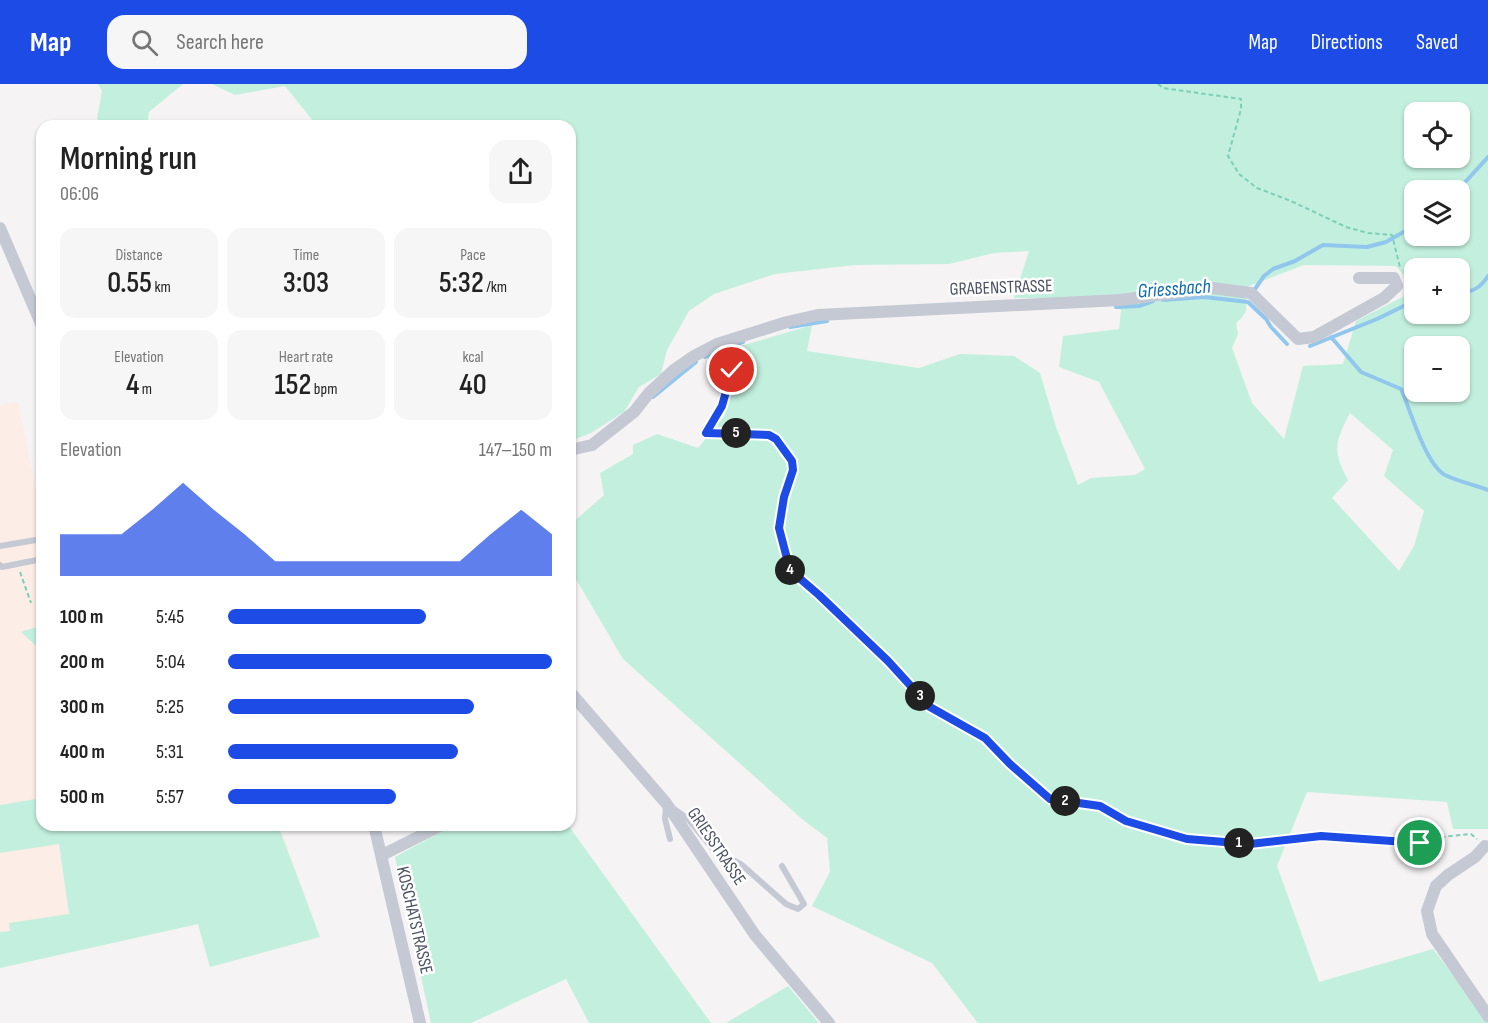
<!DOCTYPE html>
<meta charset="utf-8">
<style>
:root{--surface:#fff;--page:#f6f6f6;--text:#222;--muted:#767676;--accent:#1c4be5}
body{margin:0;font-family:"Sofia Sans Condensed",sans-serif;background:var(--page);color:var(--text);height:100vh;display:flex;flex-direction:column;font-size:22px;white-space:nowrap}
*{box-sizing:border-box;margin:0}
p{font-size:20px;color:var(--muted)}
.icon{flex:none;width:33px;height:33px;fill:none;stroke:currentColor;stroke-width:2;stroke-linecap:round;stroke-linejoin:round}
.map{position:relative;flex:1;overflow:hidden}
.drawer{position:absolute;left:36px;top:36px;width:540px;height:711px;display:flex;flex-direction:column;background:var(--surface);border-radius:18px;box-shadow:0 2px 4px #0004}
.drawer>*{flex:none}
.fabs{position:absolute;left:1404px;top:18px;display:grid;gap:12px}
.fabs a{display:grid;place-items:center;width:66px;height:66px;border-radius:12px;background:var(--surface);box-shadow:0 2px 4px #0004;font-size:30px}
.pin{position:absolute;display:grid;place-items:center;width:51px;height:51px;color:#fff;margin:-26px;border:3px solid #fff;border-radius:50%;box-shadow:0 2px 6px #0007}
.km{position:absolute;width:30px;height:30px;margin:-15px;border-radius:50%;background:#222;color:#fff;font-size:16px;line-height:30px;text-align:center}
.round{display:grid;place-items:center;flex:none;width:63px;height:63px;border-radius:18px;background:var(--page)}
.headline{display:flex;align-items:center;justify-content:space-between;height:102px;padding:0 24px}
h1{font-size:33px;font-weight:600;line-height:45px}
.figures{display:grid;grid-template-columns:repeat(3,1fr);gap:9px;height:102px;padding:6px 24px}
.figures div{display:grid;align-content:center;border-radius:15px;background:var(--page);text-align:center}
.figures b{font-size:30px;font-weight:600}
.figures small{font-size:16px;font-weight:400}
.figures p{font-size:16px}
.chart{height:168px;padding:12px 24px}
.chart p{display:flex;justify-content:space-between}
.chart svg{width:100%;height:108px;margin-top:6px;fill:var(--accent);opacity:.7}
ul{padding:0 24px;list-style:none;font-size:20px}
li{display:grid;grid-template-columns:96px 72px 1fr;align-items:center;height:45px}
li i{height:15px;border-radius:8px;background:var(--accent)}
header{display:flex;align-items:center;gap:36px;box-sizing:border-box;height:84px;padding:0 30px;background:var(--accent);color:#fff}
header strong{font-size:28px}
nav{display:flex;gap:33px;margin-inline-start:auto;font-size:21px}
.search{width:420px;height:54px;background:var(--page);display:flex;align-items:center;gap:15px;box-sizing:border-box;padding:0 21px;border-radius:18px;color:var(--muted);font-size:22px}
.map>svg:first-child{display:block}
</style>
<header>
<strong>Map</strong>
<div class="search"><svg class="icon" aria-label="search" viewBox="0 0 24 24"><circle cx="10" cy="10" r="6"/><path d="M15 15l6 6"/></svg>Search here</div>
<nav><a>Map</a><a>Directions</a><a>Saved</a></nav>
</header>
<div class="map">
<svg width="1488" height="939" viewBox="0 0 1488 939">
<rect width="100%" height="100%" fill="#f5f3f3"/>
<path fill="#fcede6" d="M18,318L42,438V741H279L320,853L210,883L198,840L0,884V321Z"/>
<path fill="#c3f0de" fill-rule="evenodd" d="M98,0H183L149,28L147,42H102L97,34L102,7Z
M212,0H1488V745H1453L1447,718L1307,708L1277,782L1319,898L1433,865L1481,928L1488,921V939H978L932,879L812,822L830,788L827,754L802,735L623,575L570,485V441L604,411L600,389L633,370V361L657,350L698,364L725,331L732,291L734,264L812,241L807,267L919,284L960,270L1014,272L1040,289L1056,343L1078,401L1091,394L1135,391L1145,385L1099,298L1059,283L1063,252L1119,245L1121,227L1116,214H1014L1029,167L994,169L949,180L855,181L775,190L714,210L689,227L667,266L661,290L639,303L624,328L591,349L570,357V42H317L285,2L235,11ZM1414,28H1460V74H1414ZM1414,106H1460V152H1414ZM1304,181L1396,182L1414,204V184H1460V230H1414V207L1356,237L1343,280L1303,282L1284,355L1252,319L1232,264L1238,250L1236,239C1251,227 1246,221 1244,204ZM1414,262H1460V308H1414ZM1350,329L1393,366L1384,392L1424,427L1414,462L1399,487L1332,414L1348,396C1332,367 1335,358 1350,329Z
M42,541V578L36,562L21,548Z
M42,714V741H278L320,853L210,883L198,840L0,884V848L10,847L9,839L69,830L59,760L0,769V721Z
M454,741H568L711,939H589L566,895L471,939H431L395,773Z
M788,902L819,939H726Z"/>
<g fill="none" stroke-linecap="round" stroke-linejoin="round">
<path stroke="#91c7ed" stroke-width="4" d="M1458,106L1488,73
M1255,205L1264,192L1273,185L1295,177L1323,161L1367,163L1386,158L1414,142
M1460,208C1473,209 1481,203 1488,192
M1163,216L1204,213L1248,218L1266,235L1271,243L1287,260
M1116,223L1139,222L1153,217
M790,243L827,237
M1331,253L1361,288L1401,305C1411,327 1426,383 1447,392C1460,398 1475,401 1488,406
M1310,262L1377,235L1414,217
M705,273L743,258
M653,313L696,278"/>
<path stroke="#7bcfb7" stroke-width="2" stroke-dasharray="4.5 3" stroke-linecap="butt" d="M1158,0L1163,4L1241,15V25L1228,72L1239,90L1257,104L1291,117L1346,143L1368,149L1392,151L1400,183
M733,286L721,322L706,349H750L769,351L776,355L788,369L792,377L793,386L784,413L779,444L790,486L819,511L888,577L930,623L985,654L1009,680L1050,715L1100,722L1127,737L1187,755L1250,760L1321,752L1420,758L1442,753L1471,750L1477,755
M20,488L31,519"/>
<path stroke="#c4c9d4" stroke-width="6" d="M0,462L42,455
M0,481L2,483L42,475
M666,723L665,735L670,755
M674,725L688,735L713,765L742,781L786,820L798,825L804,820L782,782"/>
<path stroke="#c4c9d4" stroke-width="12" d="M0,144L42,242
M570,366L592,361L634,328L649,309L674,286L694,272L717,260L787,238L818,231L1120,216L1212,204L1251,209L1298,255L1314,253L1384,214L1397,202L1394,194H1359
M570,608L666,719L755,851L829,939
M374,741L420,939
M1485,762L1475,773L1448,791L1436,802L1427,827L1432,850L1488,932
M382,771L442,741"/>
</g>
<g fill="none" stroke-linecap="round" stroke-linejoin="round">
<defs>
<path id="route" d="M732,286L722,322L706,349L769,351L776,355L792,377L793,386L784,413L779,444L790,486L819,511L888,577L930,623L985,654L1010,680L1050,715L1100,722L1126,737L1187,755L1250,760L1321,752L1420,759"/>
</defs>
<use href="#route" stroke="#fff" stroke-width="12"/>
<use href="#route" stroke="#1c4be5" stroke-width="8"/>
</g>
<g text-anchor="middle" stroke-width="5" stroke-linejoin="round" paint-order="stroke">
<g font-size="18" fill="#4a5161" stroke="#fff">
<text transform="translate(1001 203) rotate(-2)" y="6">GRABENSTRASSE</text>
<text transform="translate(717 762) rotate(56)" y="6">GRIESSTRASSE</text>
<text transform="translate(415 836) rotate(77)" y="6">KOSCHATSTRASSE</text>
</g>
<g font-size="20" font-style="italic" fill="#0d6db1" stroke="#fff">
<text transform="translate(1174 204) rotate(-4)" y="7">Griessbach</text>
</g>
</g>
</svg>
<div class="fabs">
<a><svg class="icon" aria-label="locate" viewBox="0 0 24 24"><circle cx="12" cy="12" r="6"/><path d="M12 2v4M12 18v4M2 12h4M18 12h4"/></svg></a>
<a><svg class="icon" aria-label="layers" viewBox="0 0 24 24"><path d="M12 4l9 5-9 5-9-5zM3 14l9 5 9-5"/></svg></a>
<a>+</a>
<a>−</a>
</div>
<div class="pin" style="left:1420px;top:759px;background:#1e9e55"><svg class="icon" aria-label="arrive" viewBox="0 0 24 24"><path d="M6 21V4h12l-3 4 3 4H6"/></svg></div>
<div class="pin" style="left:732px;top:286px;background:#d93025"><svg class="icon" aria-label="check" viewBox="0 0 24 24"><path d="M5 12l5 5 9-10"/></svg></div>
<b class="km" style="left:1239px;top:759px">1</b>
<b class="km" style="left:1065px;top:717px">2</b>
<b class="km" style="left:920px;top:612px">3</b>
<b class="km" style="left:790px;top:486px">4</b>
<b class="km" style="left:736px;top:349px">5</b>
<section class="drawer">
<div class="headline"><div><h1>Morning run</h1><p>06:06</p></div><a class="round"><svg class="icon" aria-label="share" viewBox="0 0 24 24"><path d="M12 15V3M7 8l5-5 5 5M5 13v7h14v-7"/></svg></a></div>
<div class="figures">
<div><p>Distance</p><b>0.55<small> km</small></b></div>
<div><p>Time</p><b>3:03</b></div>
<div><p>Pace</p><b>5:32<small> /km</small></b></div>
</div>
<div class="figures">
<div><p>Elevation</p><b>4<small> m</small></b></div>
<div><p>Heart rate</p><b>152<small> bpm</small></b></div>
<div><p>kcal</p><b>40</b></div>
</div>
<div class="chart"><p><span>Elevation</span>147–150 m</p>
<svg viewBox="0 0 160 44" preserveAspectRatio="none"><path d="M0 44V27L10 27L20 27L30 17L40 6L50 17L60 27L70 38L80 38L90 38L100 38L110 38L120 38L130 38L140 27L150 17L160 27V44z"/></svg>
</div>
<ul>
<li><b>100 m</b>5:45<i style="width:61%"></i></li>
<li><b>200 m</b>5:04<i style="width:100%"></i></li>
<li><b>300 m</b>5:25<i style="width:76%"></i></li>
<li><b>400 m</b>5:31<i style="width:71%"></i></li>
<li><b>500 m</b>5:57<i style="width:52%"></i></li>
</ul>
</section>
</div>
